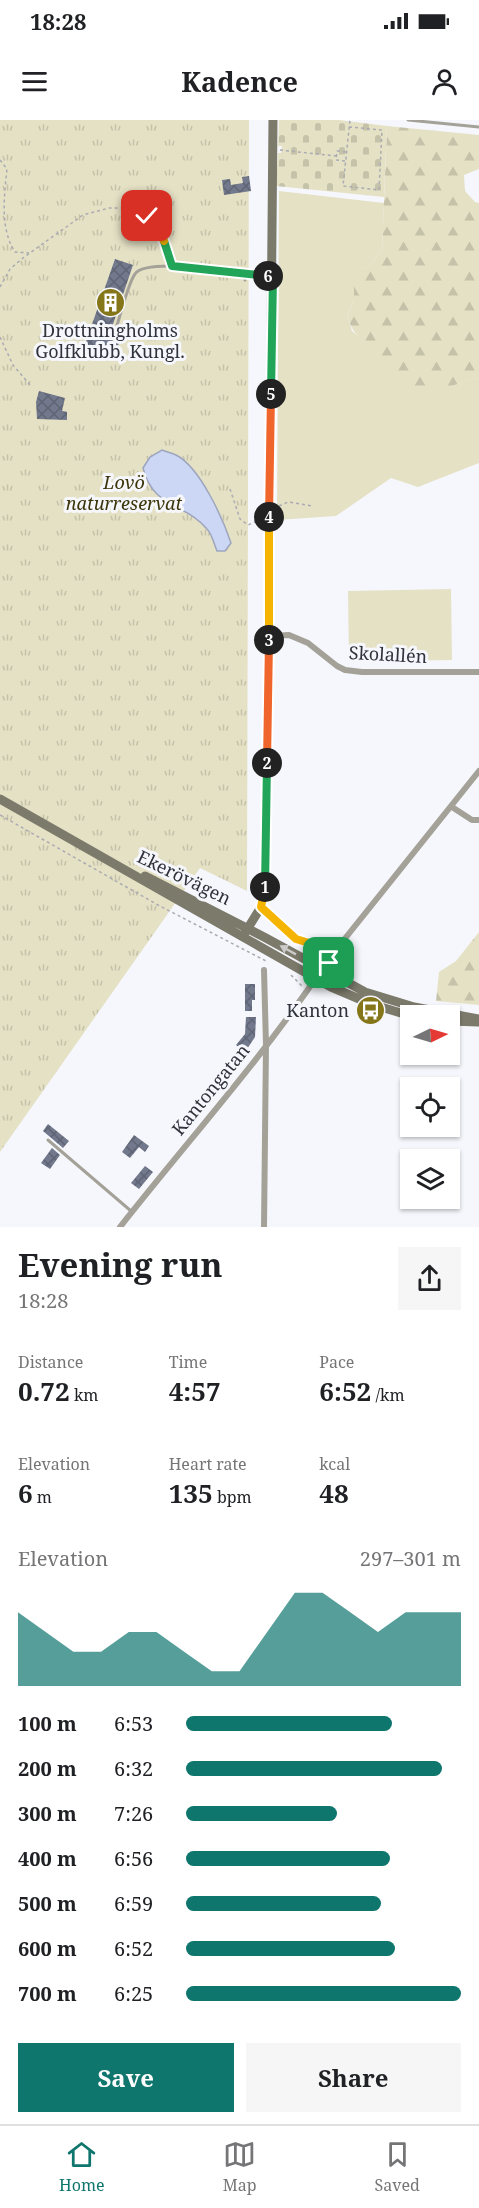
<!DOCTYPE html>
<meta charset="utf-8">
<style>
:root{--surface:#fff;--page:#f6f6f6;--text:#202124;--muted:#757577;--line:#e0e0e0;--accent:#0f766e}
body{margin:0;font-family:"Noto Serif",serif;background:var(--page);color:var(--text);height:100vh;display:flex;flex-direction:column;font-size:22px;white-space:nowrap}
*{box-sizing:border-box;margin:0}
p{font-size:20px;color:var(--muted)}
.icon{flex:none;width:33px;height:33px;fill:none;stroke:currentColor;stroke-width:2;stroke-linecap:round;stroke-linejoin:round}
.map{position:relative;height:1107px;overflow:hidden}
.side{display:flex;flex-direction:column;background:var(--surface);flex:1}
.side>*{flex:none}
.needle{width:39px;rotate:85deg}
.fabs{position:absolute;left:400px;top:885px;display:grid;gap:12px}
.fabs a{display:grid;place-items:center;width:60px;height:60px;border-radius:0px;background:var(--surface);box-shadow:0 2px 4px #0004;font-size:30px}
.pin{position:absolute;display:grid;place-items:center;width:51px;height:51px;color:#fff;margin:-26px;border-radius:12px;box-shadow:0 3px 9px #0006}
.km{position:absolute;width:30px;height:30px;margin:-15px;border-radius:50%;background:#222;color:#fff;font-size:16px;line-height:30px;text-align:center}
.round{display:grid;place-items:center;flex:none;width:63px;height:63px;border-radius:0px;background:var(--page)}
.head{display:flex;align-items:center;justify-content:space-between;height:102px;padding:0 18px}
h1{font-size:33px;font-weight:700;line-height:45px}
.stats{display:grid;grid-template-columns:repeat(3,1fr);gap:9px;height:102px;padding:6px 18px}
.stats div{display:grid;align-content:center}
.stats b{font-size:26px;font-weight:700}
.stats small{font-size:16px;font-weight:400}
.stats p{font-size:16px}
.chart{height:168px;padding:12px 18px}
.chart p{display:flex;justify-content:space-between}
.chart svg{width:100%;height:108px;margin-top:6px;fill:var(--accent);opacity:.7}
.primary-button{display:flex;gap:12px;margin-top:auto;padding:12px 18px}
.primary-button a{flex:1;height:69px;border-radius:0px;background:var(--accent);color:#fff;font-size:24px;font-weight:700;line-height:69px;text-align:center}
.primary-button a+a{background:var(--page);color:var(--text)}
ul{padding:0 18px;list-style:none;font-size:20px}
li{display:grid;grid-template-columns:96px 72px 1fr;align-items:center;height:45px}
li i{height:15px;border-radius:8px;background:var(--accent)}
.status{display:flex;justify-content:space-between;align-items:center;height:42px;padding:0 30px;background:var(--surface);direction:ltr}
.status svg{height:16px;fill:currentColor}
header{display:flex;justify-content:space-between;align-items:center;height:78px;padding:0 18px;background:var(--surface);font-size:27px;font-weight:700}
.menu{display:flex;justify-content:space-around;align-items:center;height:84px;border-top:2px solid var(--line);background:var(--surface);font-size:16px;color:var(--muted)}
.menu a{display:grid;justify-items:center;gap:3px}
.menu .active{color:var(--accent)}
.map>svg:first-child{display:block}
</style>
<div class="status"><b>18:28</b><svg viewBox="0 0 49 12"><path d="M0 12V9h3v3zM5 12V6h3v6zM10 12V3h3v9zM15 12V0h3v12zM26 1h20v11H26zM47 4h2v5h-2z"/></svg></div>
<header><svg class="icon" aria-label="menu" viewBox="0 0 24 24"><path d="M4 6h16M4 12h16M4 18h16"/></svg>Kadence<svg class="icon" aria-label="person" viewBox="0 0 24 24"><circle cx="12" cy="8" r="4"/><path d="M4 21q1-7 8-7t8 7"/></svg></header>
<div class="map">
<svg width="479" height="1107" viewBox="0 0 479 1107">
<defs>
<pattern id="forest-firs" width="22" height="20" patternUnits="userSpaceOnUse" patternTransform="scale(1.5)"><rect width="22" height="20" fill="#e5e1c5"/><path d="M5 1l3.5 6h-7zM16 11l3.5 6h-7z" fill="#c5c2aa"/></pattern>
<pattern id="cemetery-stones" width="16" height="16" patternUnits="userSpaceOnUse" patternTransform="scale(1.5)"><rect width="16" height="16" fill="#e5e1c5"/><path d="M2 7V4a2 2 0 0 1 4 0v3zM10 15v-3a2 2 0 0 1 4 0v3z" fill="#c5c2aa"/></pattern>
<pattern id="park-tufts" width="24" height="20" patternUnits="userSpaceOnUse" patternTransform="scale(1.5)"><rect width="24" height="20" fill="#e5e1c5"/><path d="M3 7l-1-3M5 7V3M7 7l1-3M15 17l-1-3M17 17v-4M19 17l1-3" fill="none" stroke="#c5c2aa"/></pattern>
<pattern id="building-cross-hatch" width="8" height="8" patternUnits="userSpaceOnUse" patternTransform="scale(1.5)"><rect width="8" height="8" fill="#72798d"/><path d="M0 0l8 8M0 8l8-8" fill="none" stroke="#5e6474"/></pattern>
</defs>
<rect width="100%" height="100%" fill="#f6f7fc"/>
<path fill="#e5e1c5" d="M279,71L384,83L382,130L369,147L354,152V180L347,194L352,211L372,227L455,265L479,257V343L418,367L391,358L336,396L277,400Z
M451,469L452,540L349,542L348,471Z"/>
<path fill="url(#forest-firs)" d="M387,6L479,15V49L464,55L465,71L475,82L479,83V257C457,265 430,275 407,263C397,258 383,239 374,230C359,215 353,217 347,194L354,180V151L369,147L382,130Z
M479,812V885L436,881L439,852L456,841Z"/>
<path fill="url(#cemetery-stones)" d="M279,0H339L387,6L384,77L276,66L278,33H281L282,26H278Z"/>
<path fill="url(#park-tufts)" d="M0,0H249L247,771L200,748L0,1032Z"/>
<path fill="#ccd7f6" stroke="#9da6be" stroke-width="1.5" d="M162,330C167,332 172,333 176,335C200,347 223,399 231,423L225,431H217C214,424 212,414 207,409C186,383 153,389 143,348L150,337Z"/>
<path fill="url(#building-cross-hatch)" d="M249,56L251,71L224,75L222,60L230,59L231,65L243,63L242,57Z
M115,139L133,145L108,219L119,223L114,237L84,227Z
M39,271L65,278L62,291L67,292V300L37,299L36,282Z
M245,864H255V880H252V891H245Z
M246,897H256L255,917L245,932L236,925L245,914Z
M48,1004L69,1021L63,1028L43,1011Z
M134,1015L149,1026L145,1032L139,1027L130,1038L122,1032Z
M52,1028L60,1035L50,1049L41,1043Z
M145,1046L153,1052L139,1069L131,1063Z"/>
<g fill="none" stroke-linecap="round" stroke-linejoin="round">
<path stroke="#aaabb2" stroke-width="1.5" stroke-dasharray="3 3" stroke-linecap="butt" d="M349,7L382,10L379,70L343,66L350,0
M280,30L336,36
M0,40L7,49C4,77 0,109 15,132L29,133
M345,41L336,40L337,31L346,32
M0,167L10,149L23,138L83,95L109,88H136L147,96L163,117L170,140
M0,217L13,245L31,266
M230,369L240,399L248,405L255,402L257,392L260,391
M279,386L288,382L312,386
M0,695L158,785L266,841
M268,793L296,819L327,829
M291,855L302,866"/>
<path stroke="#a4a298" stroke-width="3" d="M408,0L479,7
M245,160L246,154
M114,216C118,203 128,163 135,154C147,136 248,154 271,156
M48,1020L131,1091"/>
<path stroke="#a4a298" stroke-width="6" d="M269,516L289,515L308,523L337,546L345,550L362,552H479
M452,687L472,700H479
M335,831L479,651
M120,1107C186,1023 258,943 318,855
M264,1107L266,925L264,850"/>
<path stroke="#7c7a6b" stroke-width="9" d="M0,679L331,867L371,884L411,896
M145,756L264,817L365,872L414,887L479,899
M243,816L261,787L266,763L273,0
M450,901L478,902"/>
</g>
<defs><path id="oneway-solid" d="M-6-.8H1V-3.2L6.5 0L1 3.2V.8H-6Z" transform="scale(1.5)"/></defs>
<use fill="#cbcbc9" href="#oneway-solid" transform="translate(288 830) rotate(-151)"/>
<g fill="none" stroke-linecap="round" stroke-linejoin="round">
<defs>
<path id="split-1" d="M265,767L261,787L296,819L335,831L329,843"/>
<path id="split-2" d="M265,767L267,643"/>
<path id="split-3" d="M267,643L269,520"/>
<path id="split-4" d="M269,520V397"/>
<path id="split-5" d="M269,397L271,274"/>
<path id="split-6" d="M268,156H273L271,274"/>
<path id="split-7" d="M164,121L172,146L268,156"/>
<path id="split-8" d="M147,96L164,121"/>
</defs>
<use href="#split-1" stroke="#fff" stroke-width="12"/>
<use href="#split-2" stroke="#fff" stroke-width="12"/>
<use href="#split-3" stroke="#fff" stroke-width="12"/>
<use href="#split-4" stroke="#fff" stroke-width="12"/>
<use href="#split-5" stroke="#fff" stroke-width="12"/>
<use href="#split-6" stroke="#fff" stroke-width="12"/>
<use href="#split-7" stroke="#fff" stroke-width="12"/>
<use href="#split-8" stroke="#fff" stroke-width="12"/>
<use href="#split-1" stroke="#f5b400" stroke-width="8"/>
<use href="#split-2" stroke="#22a559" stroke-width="8"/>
<use href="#split-3" stroke="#f0652b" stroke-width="8"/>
<use href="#split-4" stroke="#f5b400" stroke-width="8"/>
<use href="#split-5" stroke="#f0652b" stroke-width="8"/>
<use href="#split-6" stroke="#22a559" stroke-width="8"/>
<use href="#split-7" stroke="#22a559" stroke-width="8"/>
<use href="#split-8" stroke="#f5b400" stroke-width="8"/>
</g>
<defs>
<symbol id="building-disc" viewBox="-11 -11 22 22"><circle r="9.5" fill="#847619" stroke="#f6f7fc"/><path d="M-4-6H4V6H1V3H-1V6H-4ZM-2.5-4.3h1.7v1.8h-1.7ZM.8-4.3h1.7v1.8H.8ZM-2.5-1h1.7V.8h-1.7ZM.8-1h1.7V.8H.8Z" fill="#fff"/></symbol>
<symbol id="bus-disc" viewBox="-11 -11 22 22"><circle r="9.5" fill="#847619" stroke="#f6f7fc"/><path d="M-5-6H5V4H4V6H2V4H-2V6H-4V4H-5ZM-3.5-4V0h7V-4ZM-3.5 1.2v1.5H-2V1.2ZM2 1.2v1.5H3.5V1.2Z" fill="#fff"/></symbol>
</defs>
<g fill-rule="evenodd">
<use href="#building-disc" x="94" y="166" width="33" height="33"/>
<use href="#bus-disc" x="354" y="874" width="33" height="33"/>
</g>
<g text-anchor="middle" stroke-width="6" stroke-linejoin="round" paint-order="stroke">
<g font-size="18" fill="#30333c" stroke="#f6f7fc">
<text x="110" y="217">Drottningholms<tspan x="110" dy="21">Golfklubb, Kungl.</tspan></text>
<text x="349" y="897" text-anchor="end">Kanton</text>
</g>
<g font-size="18" font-style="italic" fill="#3b3509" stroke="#f6f7fc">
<text x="124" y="369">Lovö<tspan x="124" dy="21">naturreservat</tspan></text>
</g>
<g font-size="18" fill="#30333c" stroke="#f6f7fc">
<text transform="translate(388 535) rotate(3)" y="6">Skolallén</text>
<text transform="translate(184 758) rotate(26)" y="6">Ekerövägen</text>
<text transform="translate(211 970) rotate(-51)" y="6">Kantongatan</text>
</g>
</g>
</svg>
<div class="fabs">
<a><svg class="needle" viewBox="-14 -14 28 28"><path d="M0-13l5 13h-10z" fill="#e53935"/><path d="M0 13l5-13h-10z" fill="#757577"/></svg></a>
<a><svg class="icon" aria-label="locate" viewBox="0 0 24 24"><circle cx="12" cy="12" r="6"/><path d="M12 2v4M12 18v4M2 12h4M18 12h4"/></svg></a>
<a><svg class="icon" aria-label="layers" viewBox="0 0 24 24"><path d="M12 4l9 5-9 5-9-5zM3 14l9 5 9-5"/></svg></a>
</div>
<div class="pin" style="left:329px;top:843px;background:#1e9e55"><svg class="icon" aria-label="arrive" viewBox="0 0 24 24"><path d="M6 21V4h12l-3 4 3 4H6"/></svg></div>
<div class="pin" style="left:147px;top:96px;background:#d93025"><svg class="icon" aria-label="check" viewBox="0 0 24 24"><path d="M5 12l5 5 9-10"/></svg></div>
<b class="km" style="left:265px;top:767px">1</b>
<b class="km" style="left:267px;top:643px">2</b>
<b class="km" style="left:269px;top:520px">3</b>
<b class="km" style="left:269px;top:397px">4</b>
<b class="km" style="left:271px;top:274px">5</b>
<b class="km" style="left:268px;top:156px">6</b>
</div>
<section class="side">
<div class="head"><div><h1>Evening run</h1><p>18:28</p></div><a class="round"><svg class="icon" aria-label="share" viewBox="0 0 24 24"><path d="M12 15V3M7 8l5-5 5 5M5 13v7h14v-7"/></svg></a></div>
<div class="stats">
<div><p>Distance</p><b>0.72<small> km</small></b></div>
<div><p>Time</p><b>4:57</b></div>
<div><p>Pace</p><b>6:52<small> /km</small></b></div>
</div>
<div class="stats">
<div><p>Elevation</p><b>6<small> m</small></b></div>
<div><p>Heart rate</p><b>135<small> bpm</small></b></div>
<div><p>kcal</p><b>48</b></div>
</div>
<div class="chart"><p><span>Elevation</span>297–301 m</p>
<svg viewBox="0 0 160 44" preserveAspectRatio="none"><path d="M0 44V14L10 22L20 30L30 30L40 22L50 22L60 30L70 38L80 38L90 22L100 6L110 6L120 14L130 22L140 14L150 14L160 14V44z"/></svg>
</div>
<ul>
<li><b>100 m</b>6:53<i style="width:75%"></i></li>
<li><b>200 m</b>6:32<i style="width:93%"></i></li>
<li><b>300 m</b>7:26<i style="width:55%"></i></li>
<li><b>400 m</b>6:56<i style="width:74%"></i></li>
<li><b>500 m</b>6:59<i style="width:71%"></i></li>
<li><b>600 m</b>6:52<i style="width:76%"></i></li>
<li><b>700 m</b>6:25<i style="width:100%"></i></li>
</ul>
<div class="primary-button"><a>Save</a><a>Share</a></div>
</section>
<nav class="menu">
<a class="active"><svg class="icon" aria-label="home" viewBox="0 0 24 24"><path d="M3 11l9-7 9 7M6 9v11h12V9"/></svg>Home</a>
<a><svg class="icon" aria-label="map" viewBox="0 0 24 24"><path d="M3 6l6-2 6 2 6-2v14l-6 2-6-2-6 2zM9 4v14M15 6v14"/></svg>Map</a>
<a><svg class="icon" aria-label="saved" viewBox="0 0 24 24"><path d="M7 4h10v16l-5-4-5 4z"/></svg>Saved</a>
</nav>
